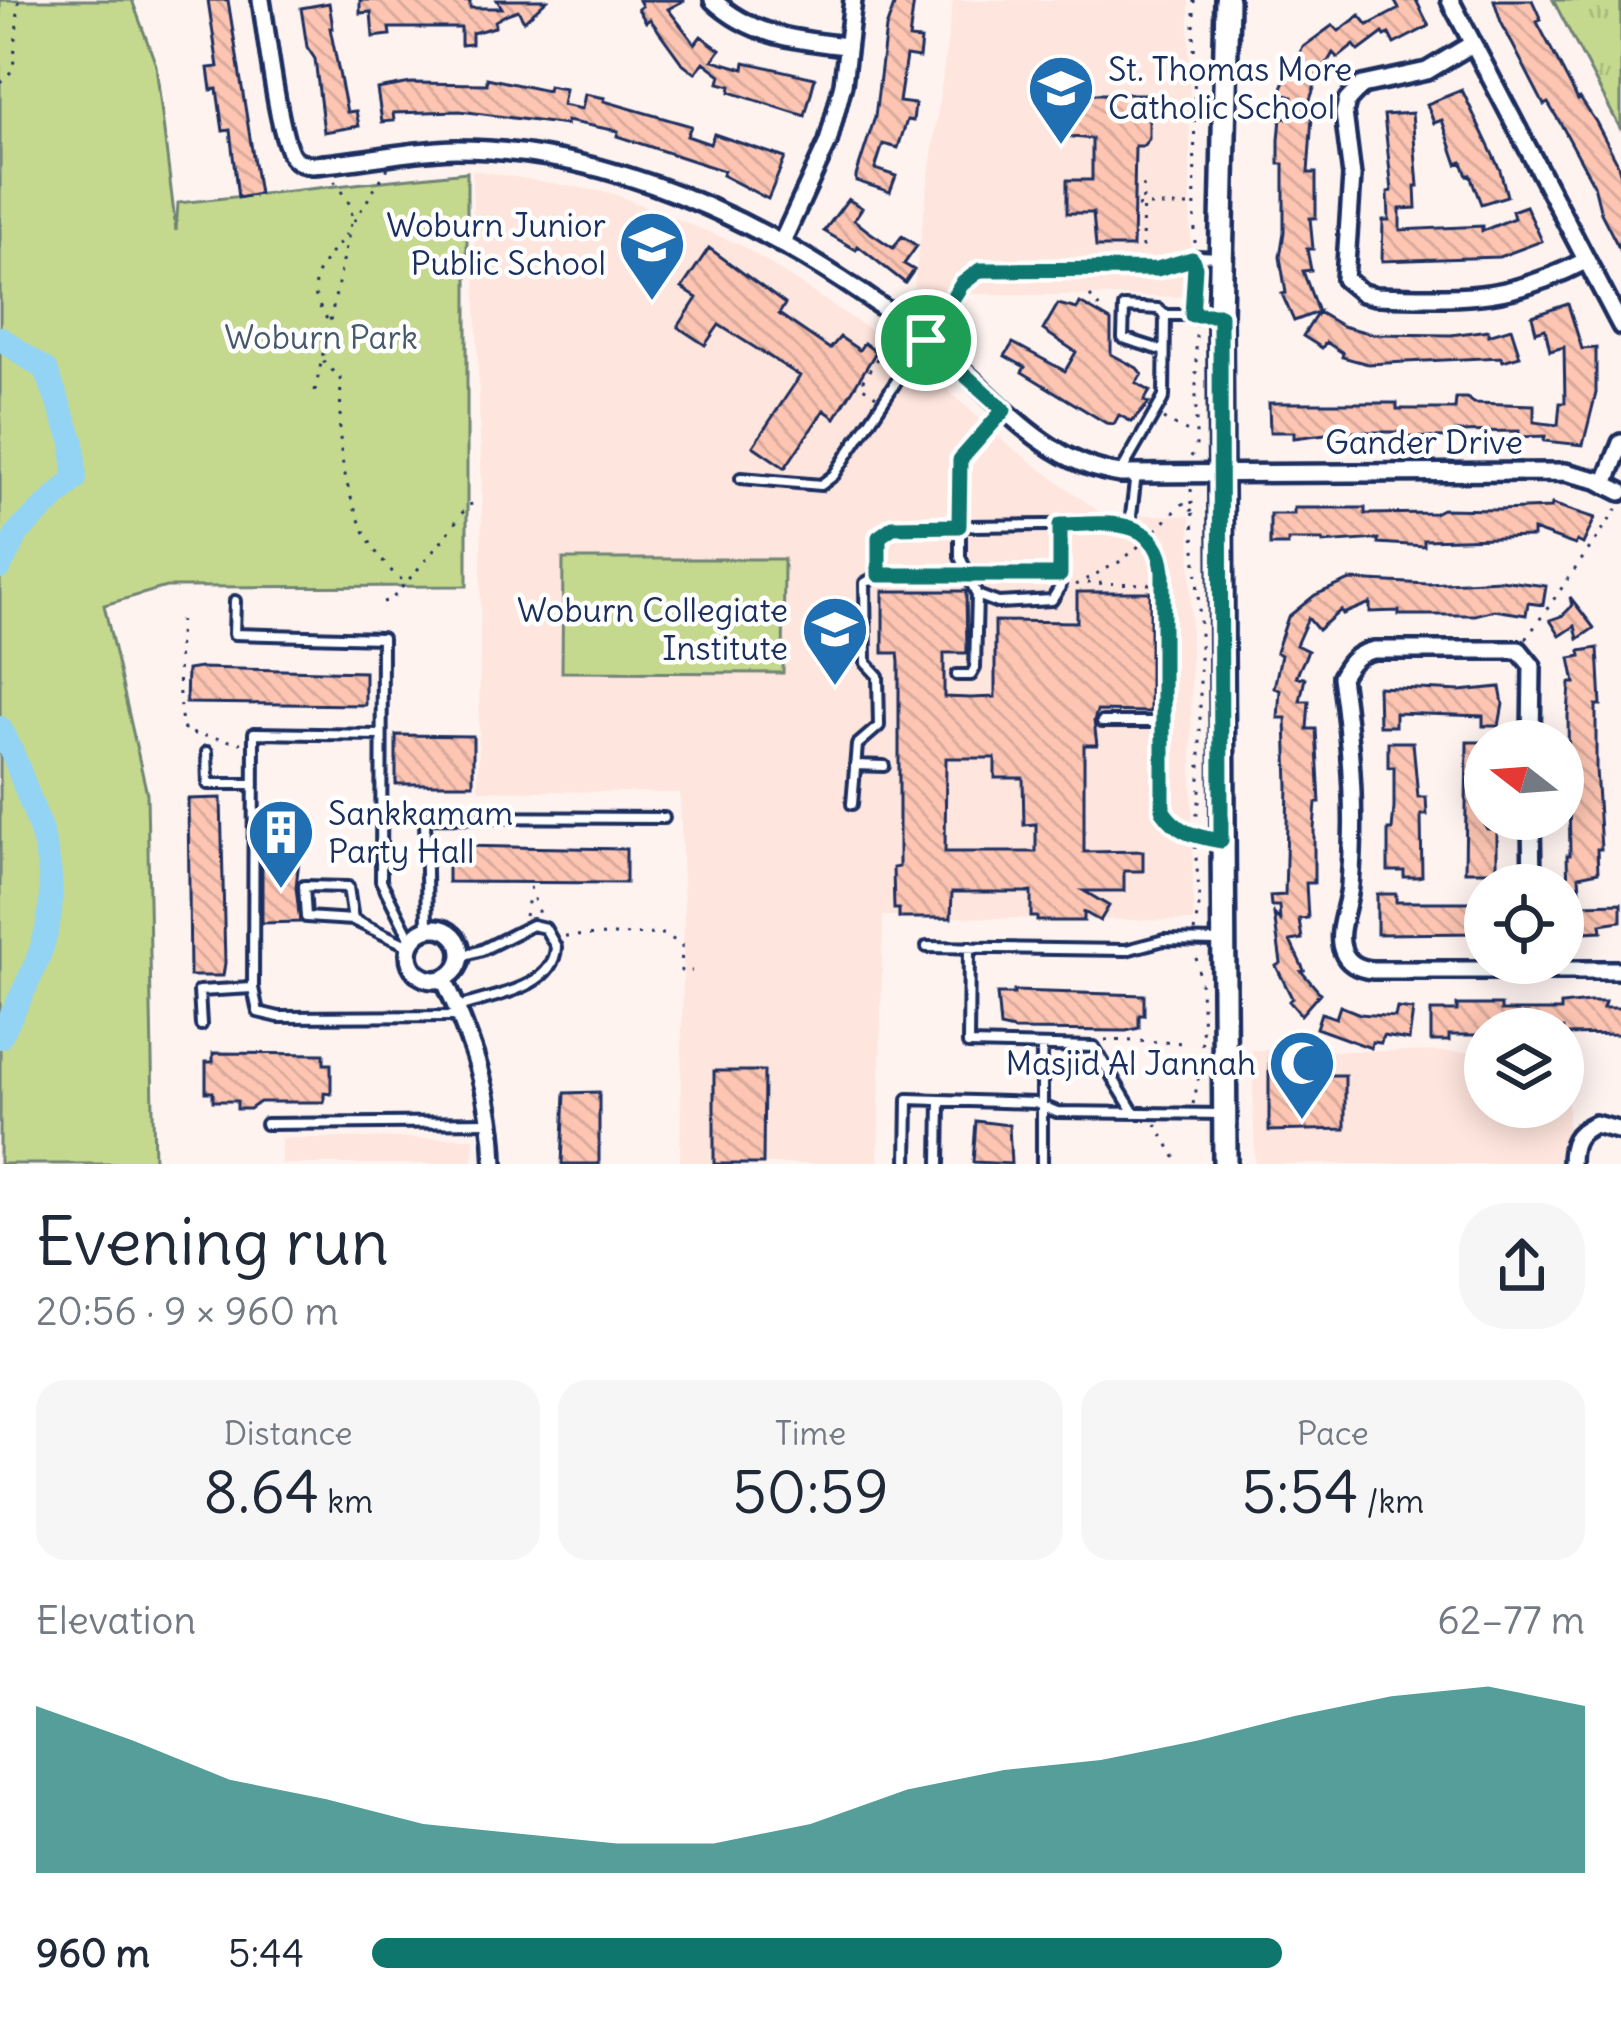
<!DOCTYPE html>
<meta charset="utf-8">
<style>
:root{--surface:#fff;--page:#f6f6f7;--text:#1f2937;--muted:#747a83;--accent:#0f766e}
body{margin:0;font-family:Delius,sans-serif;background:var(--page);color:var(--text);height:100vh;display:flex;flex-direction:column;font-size:45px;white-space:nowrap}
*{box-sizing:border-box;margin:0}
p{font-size:39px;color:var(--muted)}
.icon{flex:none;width:66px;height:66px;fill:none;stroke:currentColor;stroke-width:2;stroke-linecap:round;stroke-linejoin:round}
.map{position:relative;height:1164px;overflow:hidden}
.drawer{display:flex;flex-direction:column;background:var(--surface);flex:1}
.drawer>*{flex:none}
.needle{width:78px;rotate:287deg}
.buttons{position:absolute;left:1464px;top:720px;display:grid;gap:24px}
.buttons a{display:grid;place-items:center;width:120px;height:120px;border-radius:50%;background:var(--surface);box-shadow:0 6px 30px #0003;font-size:60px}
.pin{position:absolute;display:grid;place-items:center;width:102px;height:102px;color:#fff;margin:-51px;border:6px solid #fff;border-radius:50%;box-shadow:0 3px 12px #0007}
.round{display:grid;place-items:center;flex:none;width:126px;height:126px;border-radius:48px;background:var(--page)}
.summary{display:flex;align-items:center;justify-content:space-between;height:204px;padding:0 36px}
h1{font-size:66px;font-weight:600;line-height:90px}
.metrics{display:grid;grid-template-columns:repeat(3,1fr);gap:18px;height:204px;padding:12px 36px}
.metrics div{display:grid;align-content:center;border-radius:30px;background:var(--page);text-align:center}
.metrics b{font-size:60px;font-weight:600}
.metrics small{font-size:33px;font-weight:400}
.metrics p{font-size:33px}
.chart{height:336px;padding:24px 36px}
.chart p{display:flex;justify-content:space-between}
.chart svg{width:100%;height:216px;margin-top:12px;fill:var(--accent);opacity:.7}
ul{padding:0 36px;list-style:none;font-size:39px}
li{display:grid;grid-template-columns:192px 144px 1fr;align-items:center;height:90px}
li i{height:30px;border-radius:15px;background:var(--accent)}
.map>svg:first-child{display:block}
</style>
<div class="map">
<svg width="1621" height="1164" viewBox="0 0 1621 1164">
<defs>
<pattern id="grass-tufts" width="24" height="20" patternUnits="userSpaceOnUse" patternTransform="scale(3)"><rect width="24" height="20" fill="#c5d98e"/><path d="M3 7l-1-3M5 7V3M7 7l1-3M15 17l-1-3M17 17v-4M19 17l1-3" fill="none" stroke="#a9bb7d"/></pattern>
<pattern id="building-back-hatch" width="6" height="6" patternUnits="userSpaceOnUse" patternTransform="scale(3)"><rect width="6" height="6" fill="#fdc5b2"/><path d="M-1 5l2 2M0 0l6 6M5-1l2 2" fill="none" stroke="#d8aa9c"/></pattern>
</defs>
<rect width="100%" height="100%" fill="#fff3f0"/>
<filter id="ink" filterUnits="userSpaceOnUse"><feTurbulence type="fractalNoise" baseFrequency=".00833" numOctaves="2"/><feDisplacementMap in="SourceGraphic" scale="24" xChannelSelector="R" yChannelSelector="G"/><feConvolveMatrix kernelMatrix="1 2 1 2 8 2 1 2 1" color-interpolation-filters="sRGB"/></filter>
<g filter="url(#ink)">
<path fill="#fee5dd" d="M953,0H1189L1191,297L913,293Z
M472,170L611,193L739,244L917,361L1003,441L1102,514L1190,516L1193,921L883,916L878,1164H680L684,913L680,793L478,790L482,500Z
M1252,1050L1485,1052V1107H1563V1053H1569L1567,1164H1255Z
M281,1138H474L473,1164H281Z"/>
<path fill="url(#grass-tufts)" stroke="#708476" stroke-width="3" d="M1553,0H1621V130Z"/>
<path fill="#c5d98e" stroke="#708476" stroke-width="3" d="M0,0H132L156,65L176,231L178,203L467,172V586L166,587L104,605L147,794L154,1164H0Z
M563,559H784L783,673L562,672Z"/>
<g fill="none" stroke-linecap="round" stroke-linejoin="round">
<path stroke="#93d4f4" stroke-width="24" d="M0,338L46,370L73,442L75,479L18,532L0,567
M0,728C13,749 20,774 29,797C70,902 50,942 0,1037"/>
</g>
<path fill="url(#building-back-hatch)" stroke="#1b2f5e" stroke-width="3" fill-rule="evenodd" d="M208,0H228L259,194L238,198L230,130L223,131L217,89L211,90L208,68L218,67Z
M360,0H455L470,2V8H502L497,0H547L524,21L518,10L507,14L495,21V27L472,33V44L461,45V28H389L390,35L373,37L371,12L360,13Z
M639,0H685L668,9L695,44L701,36L720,50L713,60L744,69L745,62L815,78L805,116L730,92L731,86L719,83L721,75L704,62L695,73L681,62L650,19L646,22L638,9L642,6Z
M896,0L914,1L909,39L921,40L919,58L906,56L899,102L915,104L913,121L907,120L898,148L883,144L875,169L896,176L890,192L856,181V176L875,117L886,28Z
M1394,0H1416L1429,26L1394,44L1389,34L1385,36L1383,33L1359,51L1354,45L1338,58L1333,53L1317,80L1304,116L1312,117L1308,173H1316V218H1310L1313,249H1307L1311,270L1303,271L1318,312L1342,326L1373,334L1451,335L1488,330V335L1511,328L1520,356L1503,361L1501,357L1368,364L1342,357L1343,353L1326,342L1322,348L1303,336L1318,312L1294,321L1282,294L1286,293L1280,257L1284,232V164H1279V140L1281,117L1286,118L1292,97L1280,93L1287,75L1303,47L1333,25L1339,31L1360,15L1368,25L1399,9Z
M1494,0H1532L1541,20L1537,22L1578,100L1580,98L1596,122L1617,162L1621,175V252L1601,213L1594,185L1562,126L1548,103L1544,105L1501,22Z
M329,3L333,28H330L347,112L356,111L359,126L324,132L315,59L307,47L301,8Z
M487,78L547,91L548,86L565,89L562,105L582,109L585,94L605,98L604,101L691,126L687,136L710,144L714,134L785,158L768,199L722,175L724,171L617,136L618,131L566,121V125L460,111L393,113L394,121L382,122L377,89L411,83L487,84Z
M1462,90L1500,170L1507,196L1481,204L1470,175L1467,176L1462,162L1457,164L1442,120L1434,123L1427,104Z
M1059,94H1149V139L1143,146H1135L1133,247H1096L1093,213H1067V180H1092V139L1054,135Z
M1412,113L1418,186H1415L1416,208L1400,209V230L1482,226V231L1514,218L1512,211L1526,206L1542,241L1499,257L1382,261L1383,220H1389L1388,192L1392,191L1384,115Z
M848,199L862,208L854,220L868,231L893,248L902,236L917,246L904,264L914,270L905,283L858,246L856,250L824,231Z
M709,248L785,304L779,314L830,349L840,337L859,350L864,343L876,352L835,418L824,410L785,468L753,446L800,376L719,325L705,345L678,327L697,298L682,288Z
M1080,303L1111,321V354L1137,368L1142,374L1136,383L1150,391L1144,401L1149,403L1132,422L1119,415L1114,424L1106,423L1022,372L1025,367L1005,356L1013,343L1065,371L1076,352L1043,330L1058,304L1077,309Z
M1568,304L1582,349L1596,348V393L1583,445L1544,441L1545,436L1519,437V431L1452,432V438L1400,437V432H1341L1294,438V432H1270L1269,403H1397V409H1455L1456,398H1467L1474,403L1534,405V422L1558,425L1560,403H1565L1564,347L1550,351L1545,329L1536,332L1532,316Z
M1552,504L1595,518L1583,544L1577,541L1575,545L1533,530V537L1424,540V546L1378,543V539L1323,543V540H1288V545H1270V514H1294V508H1365V514L1434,513L1442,509L1498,510L1551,508Z
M1350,580L1428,584L1500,580L1546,586L1543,605L1528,603L1526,615L1494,610L1475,615H1399V611L1370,612V603L1343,614L1341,610L1318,630L1308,618L1296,645L1308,651L1296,677L1305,678L1300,701H1309L1307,729H1316L1320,803H1316L1314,829V883H1306L1308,918L1299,919L1302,939L1290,941L1304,970L1301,971L1320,993L1301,1015L1289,1001L1292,998L1276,966L1281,963L1274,914L1280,920L1279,906H1271L1270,896L1285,895L1288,787L1286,718H1278L1280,690L1274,688L1281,655L1276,652L1288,617L1315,595Z
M883,591H966L967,653H944V697L971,698L995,697V621L1077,622V592H1150V712L1097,711L1094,721L1097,745H1084V852L1143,851V871H1124V891H1084L1109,906L1100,921L1084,912V921H1037V917H1031V892H952L951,918H899V909H894L893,868L899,867V662L898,653H883ZM946,758H995V778H1023L1024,825L1036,824V852H945Z
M1570,597L1594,628L1578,639L1575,626L1560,636L1550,620L1562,616L1572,606Z
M1598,648L1601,705H1596V769L1601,849H1597L1598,872L1579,876L1581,904L1621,903V921L1601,924L1602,931L1563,933V894L1568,893L1567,855H1570L1568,716L1570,683H1575L1570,658L1581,656L1580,651Z
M200,668L365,672V705L186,703L187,670Z
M1378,687L1460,691L1500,687L1503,704L1499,726H1483V716L1395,713V726H1379Z
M396,735L473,736V784H396Z
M1388,742H1413L1418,797H1426L1427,815H1421L1422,876L1417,877H1404V871H1388V830H1392L1394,808V767H1388Z
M1467,742H1485V825L1487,829H1497V871H1465Z
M221,798L225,963L223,976H190L188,799Z
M460,846L626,849V883L448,882V849Z
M262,860H299L296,887L300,922L262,923Z
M1377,894H1396V902H1485V933L1377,934Z
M1014,991L1144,995V1015H1139V1028L1126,1031L1013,1030L1000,1027L997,994H1014Z
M1589,1002H1605L1603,1008H1621V1034L1563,1035V1029H1485V1035H1449V1041H1431V1011H1457V1005H1501V1011H1561V1005Z
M1340,1006L1360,1014L1395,1017L1397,1008L1413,1010L1409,1040L1383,1036L1381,1043L1372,1042L1371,1048L1316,1028L1321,1013L1336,1018Z
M213,1053L324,1054V1064H331V1094L324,1093V1102H260L250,1109H237V1101H213V1092H206V1062H213Z
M1269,1058H1315V1075H1345V1129L1269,1131Z
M714,1071H764L763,1164H714Z
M599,1092V1164H562L565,1093Z
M976,1121L1009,1125L1011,1164L973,1162Z"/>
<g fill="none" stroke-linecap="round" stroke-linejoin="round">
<defs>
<path id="lane" d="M1164,351L1123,338L1124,307L1158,309L1165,315
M1121,472L1164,397L1165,315H1216
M1136,474L1130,524L1147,534L1162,556L1163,811C1179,834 1194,836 1221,841
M741,478L821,485L834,475L961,284L980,270L1157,269L1197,256L1220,257
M879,575H1060
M977,595L998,603L1052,600L1060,587V525
M235,601L234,634L382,638L381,881L412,942
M957,675H971L975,668L977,595L960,557V460L1003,411
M1102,722H1163
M380,735L254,733L253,988L258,1012L279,1017L460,1016
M207,752L208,784H254
M855,765L884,766
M852,804L857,745L879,726L878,676L866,663L865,583L879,575V537L893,527L1130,524
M353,920L348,887L304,886L306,917L353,920L411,947
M427,929L425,817L664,818
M927,947L1126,950L1164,940L1219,941
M969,947L968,1044L1094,1047L1134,1113
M458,1007C491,996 554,989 556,947L545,928L532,925L482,950L462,956
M201,1025L199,991L253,988
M1042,1047V1164
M266,1124L492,1122
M907,1164L908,1099L1035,1103L1057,1112L1224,1114
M939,1164L940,1100"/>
<path id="street" d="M261,0C266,27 279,144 294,158C299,163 305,164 312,165C360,162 408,150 456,149C630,149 795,238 929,342C990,389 1039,463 1121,474L1565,472L1597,480L1621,492
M713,0C751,36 796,40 846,46
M1450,0L1621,326
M1472,44L1427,71L1362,85L1347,101L1344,113L1352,176L1345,279L1362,293L1376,296C1463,298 1506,302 1585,261
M781,244L828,142L843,84L853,0
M1605,484L1621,443
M1531,741L1532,666L1519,650H1374C1356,654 1350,661 1341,677C1351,745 1356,816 1350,885C1349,906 1335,932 1343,951C1348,964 1360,969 1373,970H1621
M1531,819L1532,885
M409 954a26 26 0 1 1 52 0a26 26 0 1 1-52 0Z
M444,979C471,1039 493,1097 494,1164
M1571,1164C1571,1143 1575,1133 1595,1124L1621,1131"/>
<path id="secondary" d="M1225,1164L1220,315L1227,0"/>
</defs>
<use href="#lane" stroke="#1b2f5e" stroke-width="16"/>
<use href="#street" stroke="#1b2f5e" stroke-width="24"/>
<use href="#secondary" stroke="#1b2f5e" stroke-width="30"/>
<path stroke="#1b2f5e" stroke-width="3" stroke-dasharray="3 9" stroke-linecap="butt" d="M1194,0L1195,244
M0,82L13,70L19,0
M1137,206H1188
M354,221L388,168
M1142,248L1143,182
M1194,265L1195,303
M1090,296L1104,314
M327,319C299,279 324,265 346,234
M323,361L340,378C342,398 339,417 340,437C342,484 364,555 405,582
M315,391L352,219L351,206L331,176
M876,396L860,385L890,338
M1163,419L1188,432
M1191,457L1196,447V324
M1191,489L1200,623V796L1195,826
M1190,510L1198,511
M1156,530L1190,497
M1087,583L1150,584
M1075,585L1121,561L1140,545
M383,602L391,600L443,540L468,505L478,503
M180,620C178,645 176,712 185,732L241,743
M1526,639L1620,505
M530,887L539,914
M525,916L529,898
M1194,932L1200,901L1195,847
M565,936L664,934L682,945L681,971H692
M1105,1040L1189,1043
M1193,1104C1204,1060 1206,999 1195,953
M1156,1124L1179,1164"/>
<use href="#lane" stroke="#fff" stroke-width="8"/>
<use href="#street" stroke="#fff" stroke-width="15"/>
<use href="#secondary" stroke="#fff" stroke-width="21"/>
</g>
</g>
<g fill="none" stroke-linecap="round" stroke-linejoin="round" filter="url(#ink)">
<defs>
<path id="route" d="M1192,259L1195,267L1192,315H1220L1221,841C1194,836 1179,834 1163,811V572C1159,514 1102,524 1060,525V575H879V537L893,527L959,526L960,460L1004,410L926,340L962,284L980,270L1157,269Z"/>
</defs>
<use href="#route" stroke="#fff" stroke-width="24"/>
<use href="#route" stroke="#0f766e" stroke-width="15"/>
</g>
<defs>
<symbol id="school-pin" viewBox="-11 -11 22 30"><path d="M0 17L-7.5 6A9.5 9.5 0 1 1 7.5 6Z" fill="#1f6fb2" stroke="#fff"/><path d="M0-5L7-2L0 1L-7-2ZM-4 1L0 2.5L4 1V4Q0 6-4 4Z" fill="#fff"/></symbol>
<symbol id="building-pin" viewBox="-11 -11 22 30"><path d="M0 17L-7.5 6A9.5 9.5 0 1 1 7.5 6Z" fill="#1f6fb2" stroke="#fff"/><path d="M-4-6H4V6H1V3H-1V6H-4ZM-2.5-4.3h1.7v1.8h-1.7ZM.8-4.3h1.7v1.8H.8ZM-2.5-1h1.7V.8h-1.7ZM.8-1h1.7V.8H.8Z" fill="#fff"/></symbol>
<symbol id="mosque-pin" viewBox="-11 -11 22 30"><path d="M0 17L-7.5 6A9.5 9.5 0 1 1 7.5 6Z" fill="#1f6fb2" stroke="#fff"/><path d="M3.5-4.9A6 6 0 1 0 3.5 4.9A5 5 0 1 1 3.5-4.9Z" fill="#fff"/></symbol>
</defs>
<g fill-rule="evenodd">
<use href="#school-pin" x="1023" y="50" width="76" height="104"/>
<use href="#school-pin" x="614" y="206" width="76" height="104"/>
<use href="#school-pin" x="797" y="591" width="76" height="104"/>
<use href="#building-pin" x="243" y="794" width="76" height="104"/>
<use href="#mosque-pin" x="1264" y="1025" width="76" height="104"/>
</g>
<g text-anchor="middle" stroke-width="9" stroke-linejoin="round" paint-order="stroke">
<g font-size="33" fill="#1b2f5e" stroke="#fff" text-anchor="end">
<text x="1108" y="81" text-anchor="start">St. Thomas More<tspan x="1108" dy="38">Catholic School</tspan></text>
<text x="606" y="237">Woburn Junior<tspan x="606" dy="38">Public School</tspan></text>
<text x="788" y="622">Woburn Collegiate<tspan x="788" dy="38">Institute</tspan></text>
<text x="328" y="825" text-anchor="start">Sankkamam<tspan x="328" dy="38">Party Hall</tspan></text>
<text x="1256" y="1075">Masjid Al Jannah</text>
</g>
<g font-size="33" fill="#465a6a" stroke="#fff">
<text x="321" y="349">Woburn Park</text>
</g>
<g font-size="33" fill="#1b2f5e" stroke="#fff">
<text x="1424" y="454">Gander Drive</text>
</g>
</g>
</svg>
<div class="buttons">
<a><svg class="needle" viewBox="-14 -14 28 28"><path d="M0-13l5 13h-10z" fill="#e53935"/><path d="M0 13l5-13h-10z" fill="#747a83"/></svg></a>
<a><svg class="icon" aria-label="locate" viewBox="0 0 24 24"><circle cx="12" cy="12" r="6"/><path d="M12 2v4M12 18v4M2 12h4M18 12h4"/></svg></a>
<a><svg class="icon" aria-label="layers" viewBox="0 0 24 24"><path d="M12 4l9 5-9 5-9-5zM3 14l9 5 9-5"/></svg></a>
</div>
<div class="pin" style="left:926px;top:340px;background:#1e9e55"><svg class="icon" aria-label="arrive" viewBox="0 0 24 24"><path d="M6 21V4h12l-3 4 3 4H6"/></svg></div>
</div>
<section class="drawer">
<div class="summary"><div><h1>Evening run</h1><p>20:56 · 9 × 960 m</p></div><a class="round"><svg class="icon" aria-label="share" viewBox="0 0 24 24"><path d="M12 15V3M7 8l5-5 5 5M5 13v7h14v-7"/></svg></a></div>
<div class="metrics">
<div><p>Distance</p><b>8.64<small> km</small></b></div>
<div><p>Time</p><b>50:59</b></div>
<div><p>Pace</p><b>5:54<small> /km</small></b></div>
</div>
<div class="chart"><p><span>Elevation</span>62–77 m</p>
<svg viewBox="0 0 160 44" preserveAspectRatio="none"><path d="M0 44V10L10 17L20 25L30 29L40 34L50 36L60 38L70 38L80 34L90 27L100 23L110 21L120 17L130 12L140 8L150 6L160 10V44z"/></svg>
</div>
<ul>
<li><b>960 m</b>5:44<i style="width:75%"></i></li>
</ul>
</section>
